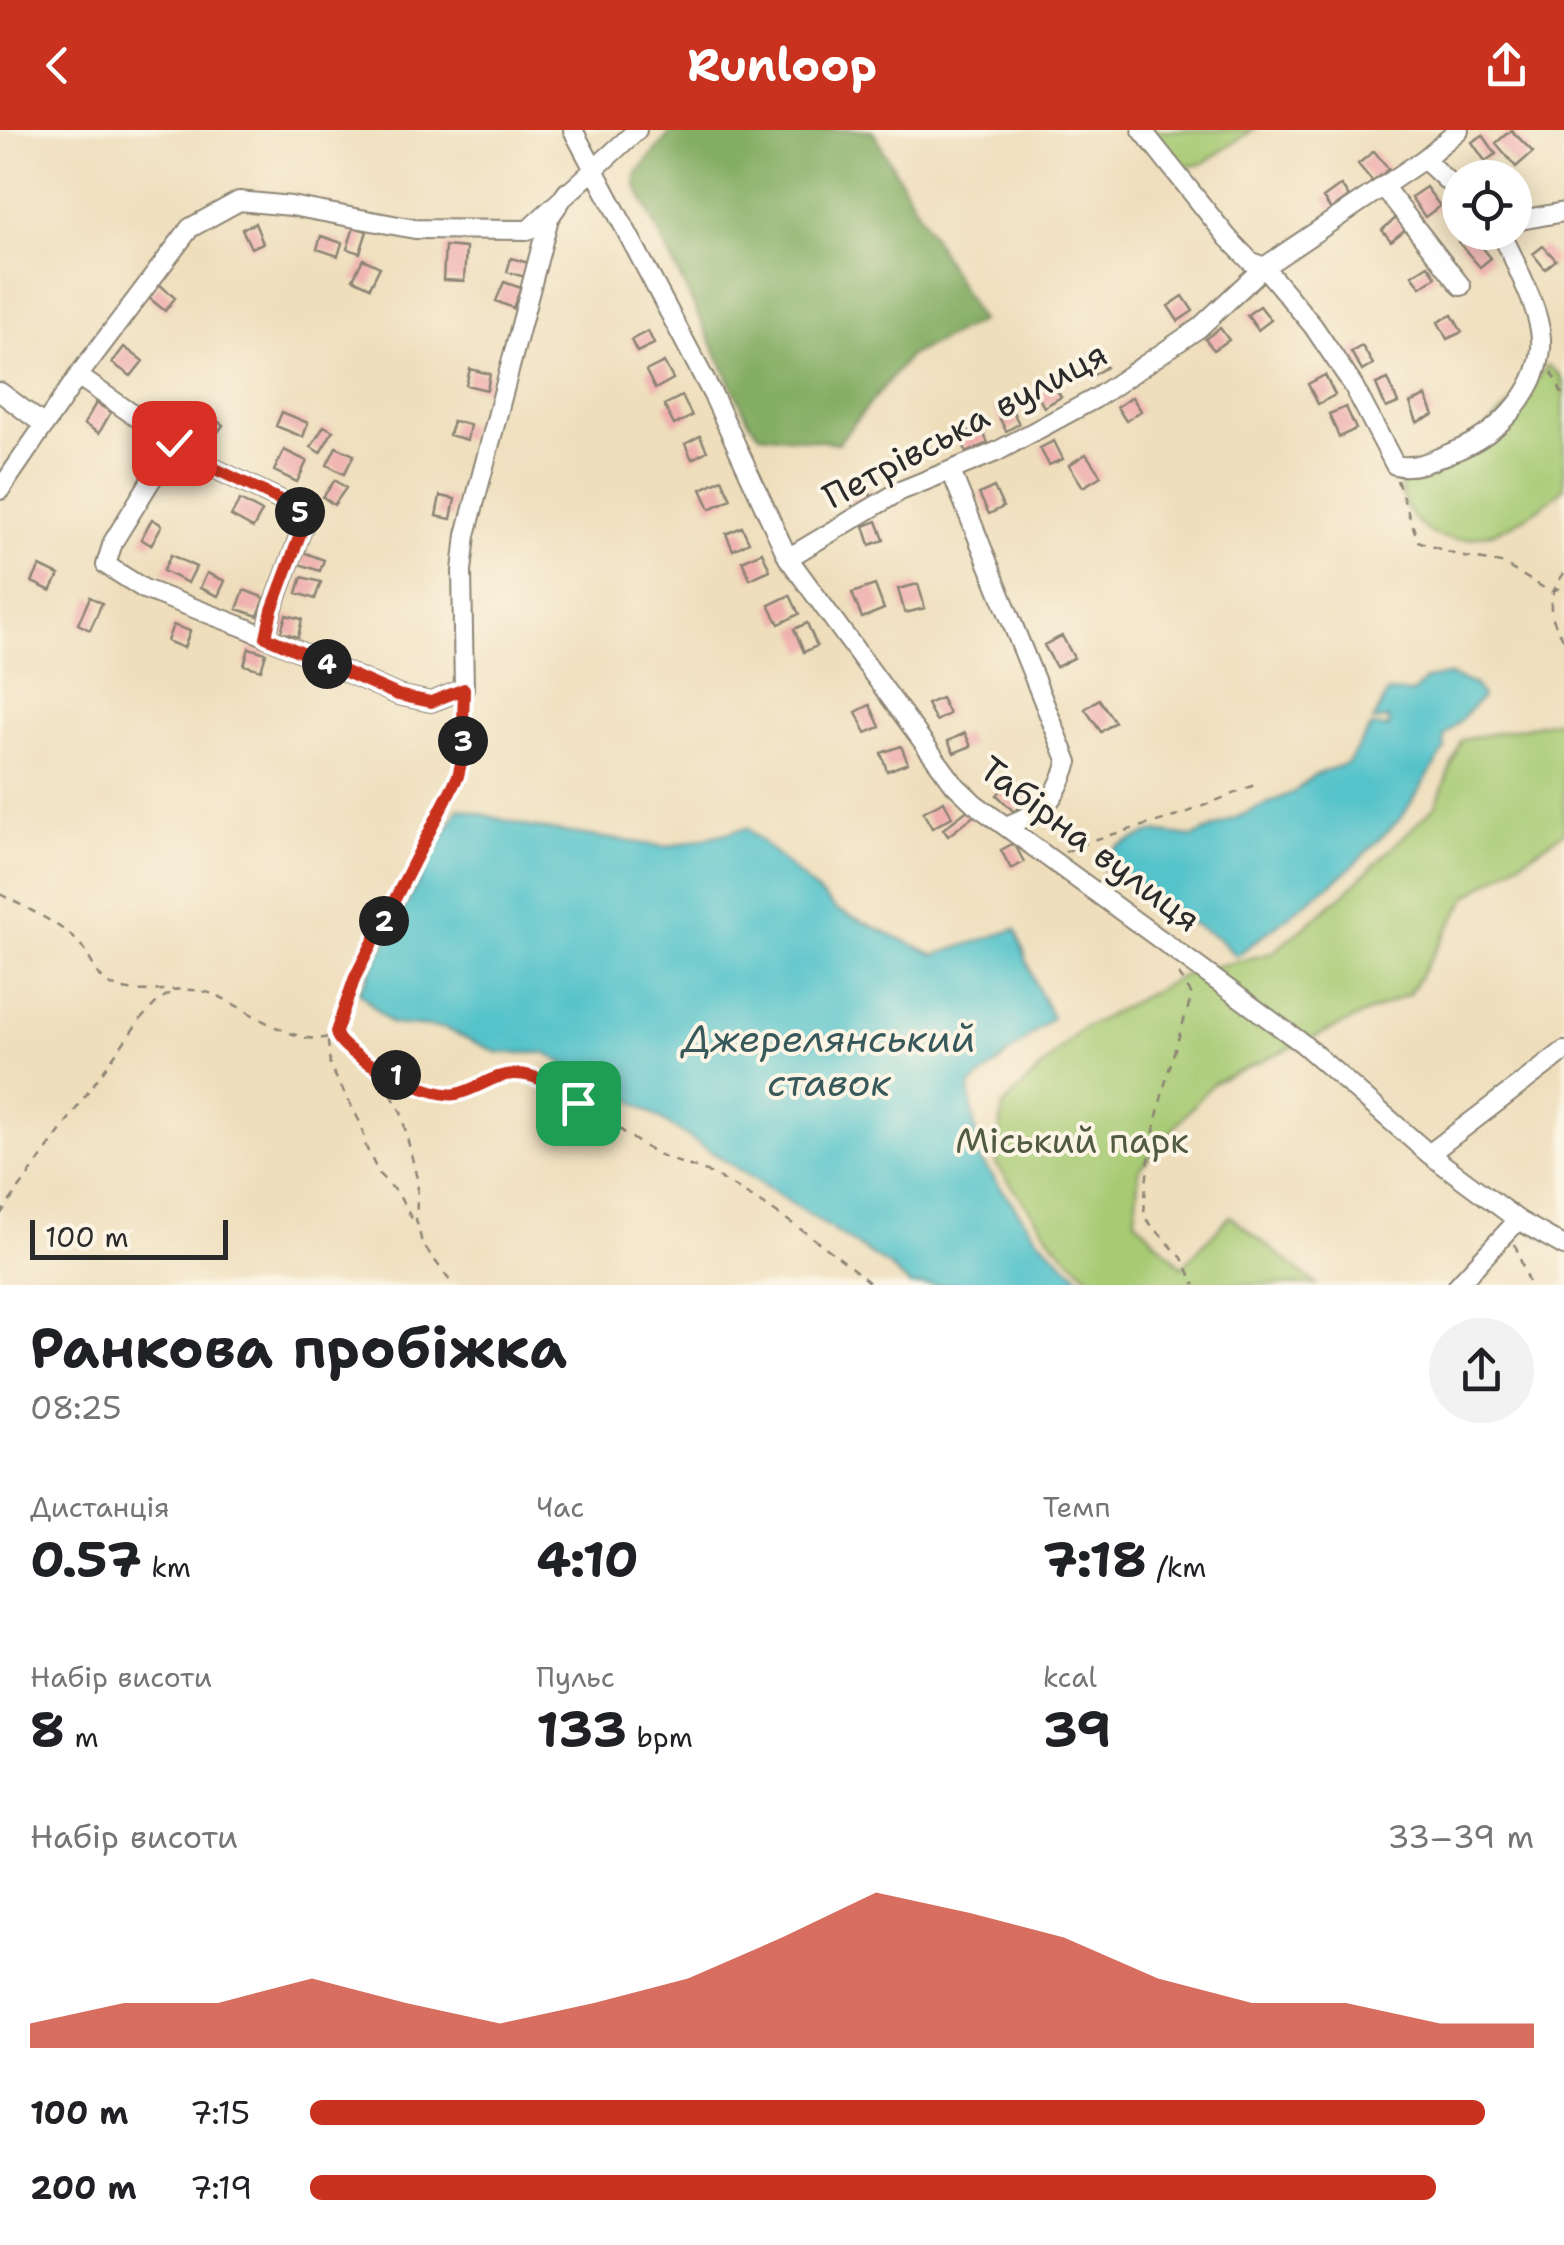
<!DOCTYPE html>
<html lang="uk">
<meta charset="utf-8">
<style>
:root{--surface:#fff;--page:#f2f2f2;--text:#202124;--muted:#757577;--accent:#c8321e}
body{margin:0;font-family:"Shantell Sans",sans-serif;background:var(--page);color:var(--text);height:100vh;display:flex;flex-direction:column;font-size:38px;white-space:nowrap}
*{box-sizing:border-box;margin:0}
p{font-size:32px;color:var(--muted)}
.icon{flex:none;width:55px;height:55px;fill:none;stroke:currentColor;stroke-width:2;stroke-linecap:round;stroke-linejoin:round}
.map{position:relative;height:1155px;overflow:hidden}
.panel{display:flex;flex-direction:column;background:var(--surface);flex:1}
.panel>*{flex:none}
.fabs{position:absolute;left:1442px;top:30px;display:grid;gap:20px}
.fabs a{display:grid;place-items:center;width:90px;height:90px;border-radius:50%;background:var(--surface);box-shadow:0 5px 25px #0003;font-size:50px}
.scale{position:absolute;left:30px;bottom:25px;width:198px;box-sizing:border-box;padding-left:10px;border:5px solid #2b2b2b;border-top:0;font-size:28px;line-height:35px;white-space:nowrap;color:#2b2b2b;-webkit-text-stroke:8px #fcf5e5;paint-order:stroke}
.pin{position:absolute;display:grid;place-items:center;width:85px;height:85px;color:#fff;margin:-42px;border-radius:20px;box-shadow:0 5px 15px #0006}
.km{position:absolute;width:50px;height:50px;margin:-25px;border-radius:50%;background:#222;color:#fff;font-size:28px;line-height:50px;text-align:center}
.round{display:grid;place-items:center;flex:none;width:105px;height:105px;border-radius:52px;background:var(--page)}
.headline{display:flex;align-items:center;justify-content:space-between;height:170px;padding:0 30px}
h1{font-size:55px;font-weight:700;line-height:75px}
.metrics{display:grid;grid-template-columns:repeat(3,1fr);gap:15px;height:170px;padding:10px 30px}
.metrics div{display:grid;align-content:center}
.metrics b{font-size:50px;font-weight:700}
.metrics small{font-size:28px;font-weight:400}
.metrics p{font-size:28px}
.chart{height:280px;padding:20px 30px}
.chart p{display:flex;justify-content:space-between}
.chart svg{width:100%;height:180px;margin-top:10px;fill:var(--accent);opacity:.7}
ul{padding:0 30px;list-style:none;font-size:32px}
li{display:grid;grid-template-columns:160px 120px 1fr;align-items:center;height:75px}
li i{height:25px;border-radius:12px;background:var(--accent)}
header{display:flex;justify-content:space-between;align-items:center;height:130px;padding:0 30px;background:var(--accent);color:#fff;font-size:45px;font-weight:700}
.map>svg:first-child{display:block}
</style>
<header><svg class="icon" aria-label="back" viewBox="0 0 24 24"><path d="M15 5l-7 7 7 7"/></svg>Runloop<svg class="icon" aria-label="share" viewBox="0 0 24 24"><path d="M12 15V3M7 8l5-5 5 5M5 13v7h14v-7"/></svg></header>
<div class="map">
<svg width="1564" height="1155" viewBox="0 0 1564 1155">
<rect width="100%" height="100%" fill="#fcf5e5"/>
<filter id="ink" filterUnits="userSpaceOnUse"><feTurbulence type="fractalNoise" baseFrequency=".01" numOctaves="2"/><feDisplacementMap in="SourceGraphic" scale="20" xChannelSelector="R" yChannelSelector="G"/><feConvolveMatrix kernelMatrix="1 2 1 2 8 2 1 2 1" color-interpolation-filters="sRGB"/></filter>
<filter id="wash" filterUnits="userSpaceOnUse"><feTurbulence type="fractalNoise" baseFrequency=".0048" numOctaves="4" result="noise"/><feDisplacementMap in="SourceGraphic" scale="40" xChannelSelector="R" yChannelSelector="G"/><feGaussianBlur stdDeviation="2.25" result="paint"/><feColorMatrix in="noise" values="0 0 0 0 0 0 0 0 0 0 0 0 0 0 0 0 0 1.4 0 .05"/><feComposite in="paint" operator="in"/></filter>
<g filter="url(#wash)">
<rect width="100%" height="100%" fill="#eedebc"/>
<path fill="#a7ca73" stroke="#697a4f" stroke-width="2.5" d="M1149,0H1253L1202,34L1178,38Z
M1547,235L1560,245L1564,253V357C1533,389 1456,433 1418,393C1403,377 1400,365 1402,344L1457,326L1540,246Z
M1564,589V702L1468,766L1409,864L1213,953L1139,1039L1135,1089L1182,1137L1230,1086L1317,1155H1098L1055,1114L996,1034L1003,976L1080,900L1188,843L1272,823L1345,763L1436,675L1461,610Z"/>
<path fill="#85ae65" stroke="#586c48" stroke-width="2.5" d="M673,0H872L980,191L909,226L838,313L760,304L750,293L635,53L637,43Z"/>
<path fill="#55c3ca" stroke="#40777a" stroke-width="2.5" d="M1448,545L1475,555L1482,567L1444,607L1445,619L1402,687L1346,742L1236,826L1218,808L1170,781L1147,757L1115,748L1098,734L1118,716L1153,702L1193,707L1294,662L1314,645L1348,633L1371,596L1389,598V589L1373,591L1388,562L1413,563L1426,549Z
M459,678L530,697L667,717L747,698L837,780L935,825L1016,799L1034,851L1052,888L969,957L979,1028L1038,1108L1088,1155H910L889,1136L623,965L545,923H499L444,898L391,894L359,862Z"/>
<g id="blocks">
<path fill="#efb0ae" d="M1511,0L1533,22L1516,37L1496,13Z
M1483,5L1496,24L1485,31L1472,12Z
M1374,21L1389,39L1373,52L1358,34Z
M1341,55L1349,67L1331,80L1323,68Z
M1426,57L1440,76L1425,87L1411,67Z
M1396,88L1406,99L1391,111L1382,100Z
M255,93L263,113L251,118L242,99Z
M354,97L367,101L360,123L347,119Z
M1470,102L1491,128L1480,137L1458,112Z
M321,106L342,113L338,126L317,119Z
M445,116L466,118L464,151L443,150Z
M1543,116L1556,130L1545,139L1533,124Z
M511,128L529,133L525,147L507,142Z
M363,129L380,137L370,157L353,149Z
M1428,135L1436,147L1421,157L1412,145Z
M504,152L521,158L513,178L496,171Z
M159,154L175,168L165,181L148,167Z
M1183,166L1193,181L1178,191L1168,176Z
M1260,176L1271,190L1258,200L1247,185Z
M1452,185L1462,202L1447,209L1438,192Z
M1220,198L1229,210L1214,220L1205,209Z
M648,201L654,214L637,222L631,210Z
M1362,216L1373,234L1362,241L1351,222Z
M124,217L143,231L131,246L112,233Z
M1096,221L1106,237L1089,248L1078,232Z
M664,232L673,249L655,259L646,241Z
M470,239L490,244L487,260L466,255Z
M1325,245L1335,265L1318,274L1308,254Z
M1388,249L1398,273L1386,278L1376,254Z
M1052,252L1061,267L1044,277L1035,262Z
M682,266L692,286L674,295L664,275Z
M1426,266L1434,285L1417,292L1410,273Z
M1132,267L1141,281L1126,291L1117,277Z
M96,273L111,282L99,303L84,294Z
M1009,273L1019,294L1006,301L995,279Z
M1346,277L1356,299L1339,307L1329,284Z
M205,282L223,295L208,316L190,303Z
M282,282L308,293L303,307L276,296Z
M453,291L470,295L467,310L449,305Z
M324,296L333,301L320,323L311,317Z
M980,296L988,313L967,323L959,306Z
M700,306L707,321L692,329L685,314Z
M1054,311L1063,329L1049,335L1040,318Z
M336,317L354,325L344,344L327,335Z
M284,320L307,331L297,352L274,341Z
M1086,324L1101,346L1083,357L1069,335Z
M722,349L731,369L710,379L701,359Z
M335,350L346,358L334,375L323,367Z
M863,352L873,369L854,379L845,362Z
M994,357L1003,377L989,384L979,364Z
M440,366L455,369L451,389L436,386Z
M240,370L262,382L253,398L231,386Z
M152,389L162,395L151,415L141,409Z
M877,391L884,410L870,415L864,396Z
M742,397L749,412L733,420L726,404Z
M303,422L324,430L320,441L299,434Z
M762,422L770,440L750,449L742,431Z
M171,425L196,437L188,453L163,441Z
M40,436L59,445L51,461L32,452Z
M207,443L225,451L218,466L200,458Z
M302,447L321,452L315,469L297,463Z
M918,454L925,478L905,483L898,459Z
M875,455L884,479L862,488L852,463Z
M244,460L265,468L258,486L237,479Z
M790,465L799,484L779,494L769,475Z
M90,467L102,473L90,500L78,494Z
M286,485L302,489L298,507L281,502Z
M807,493L817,516L804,522L794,499Z
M173,495L190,501L184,518L167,511Z
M1062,506L1074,528L1056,537L1044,515Z
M249,518L266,523L261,540L244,535Z
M941,568L949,584L936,591L927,574Z
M1099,569L1115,592L1101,602L1085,579Z
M870,575L880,597L866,603L856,582Z
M965,603L971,616L954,623L948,611Z
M901,616L908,633L887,641L881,623Z
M1013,648L1030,665L1014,682L997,665Z
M944,671L952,687L932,698L923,682Z
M969,679L975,685L948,706L943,699Z
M1014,713L1024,732L1011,739L1001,720Z"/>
</g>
</g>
<g filter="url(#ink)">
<use href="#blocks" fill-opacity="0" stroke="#8c8474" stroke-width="2.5"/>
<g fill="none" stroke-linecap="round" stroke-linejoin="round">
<defs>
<path id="minor" d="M573,0L714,267L788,428L954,654L975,674L1302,913L1429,1024L1518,1090L1564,1116
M1142,0L1228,108L1250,131L1264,137L1313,196L1353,255L1395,335C1416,340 1436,329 1455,321C1496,305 1537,264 1541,219C1543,194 1530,166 1520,144C1514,130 1509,115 1499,102
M1424,29L1460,63
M1383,56L1461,156
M1515,91L1564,82
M78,246L201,332L299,379L304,394L272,480L266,507
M0,262L44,295
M174,313L113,412L106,435L144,459L246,498L398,565L431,572L464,559L462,441L466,405L549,88L567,62
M951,341L1068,632C1054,673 1046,680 1006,696
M0,360L78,246L190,98L239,71L291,76L415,99L528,100L637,0
M788,428L900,361L996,322L1096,268L1199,198L1264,137L1424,29L1459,0
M1429,1024L1564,921
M1458,1155L1518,1090"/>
</defs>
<use href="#minor" stroke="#8c8474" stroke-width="22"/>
<path stroke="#8c8474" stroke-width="2.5" stroke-dasharray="8 8" stroke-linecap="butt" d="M1552,242L1564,268
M1397,350L1418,411L1459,426L1501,433L1551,462
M1564,443C1546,469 1547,483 1564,510
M1552,462L1564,455
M1065,722L1093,710L1181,685L1257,654
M0,764C25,778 59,792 79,813C90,825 96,848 111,855C140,869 185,851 218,866C247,879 309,926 336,902C338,924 429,966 451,964C481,962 496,940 531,947C560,952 618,1000 647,1018C670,1033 700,1036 723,1050C775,1080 828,1116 872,1155
M1179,844L1192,865C1167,944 1147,1004 1144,1087L1182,1128L1195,1155
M337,901L355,847L458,646L462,629L464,577
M328,911L330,936L362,996L366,1017L379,1044L398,1064L415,1094
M376,936L401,982L418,1053L416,1089L422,1113L453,1155
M0,1085L139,891L159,870L177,859
M1515,1114L1529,1155"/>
<use href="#minor" stroke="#fff" stroke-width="18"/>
</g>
</g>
<g fill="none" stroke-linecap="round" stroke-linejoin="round" filter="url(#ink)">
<defs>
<path id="route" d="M174,313L201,332L299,379L304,394L272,480L266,507L398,565L431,572L464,559L462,629L458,646L355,847L336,902C338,925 433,969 456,964C477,960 493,944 515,944C540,944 559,959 578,973"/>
</defs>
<use href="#route" stroke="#fff" stroke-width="20"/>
<use href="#route" stroke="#c8321e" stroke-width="12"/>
</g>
<g text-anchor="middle" stroke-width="8" stroke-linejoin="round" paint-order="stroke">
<g font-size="35" fill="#2b2b2b" stroke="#fcf5e5">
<text transform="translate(965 295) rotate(-28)" y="12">Петрівська вулиця</text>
<text transform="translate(1090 714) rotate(37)" y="12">Табірна вулиця</text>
</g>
<g font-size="35" fill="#505b41" stroke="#fcf5e5">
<text x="1072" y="1023">Міський парк</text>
</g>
<g font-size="38" font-style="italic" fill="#38595b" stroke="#fcf5e5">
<text x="829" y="922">Джерелянський<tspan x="829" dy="44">ставок</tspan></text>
</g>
</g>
</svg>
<div class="fabs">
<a><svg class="icon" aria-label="locate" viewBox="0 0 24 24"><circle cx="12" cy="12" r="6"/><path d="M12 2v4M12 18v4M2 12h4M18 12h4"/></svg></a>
</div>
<div class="scale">100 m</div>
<div class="pin" style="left:578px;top:973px;background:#1e9e55"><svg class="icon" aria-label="arrive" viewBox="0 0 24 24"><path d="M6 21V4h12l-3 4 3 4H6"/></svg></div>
<div class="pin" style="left:174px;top:313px;background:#d93025"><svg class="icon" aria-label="check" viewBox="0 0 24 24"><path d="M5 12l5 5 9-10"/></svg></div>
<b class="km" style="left:396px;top:945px">1</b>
<b class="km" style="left:384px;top:791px">2</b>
<b class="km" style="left:463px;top:611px">3</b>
<b class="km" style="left:327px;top:534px">4</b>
<b class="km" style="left:300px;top:382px">5</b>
</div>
<section class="panel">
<div class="headline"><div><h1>Ранкова пробіжка</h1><p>08:25</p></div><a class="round"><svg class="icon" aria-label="share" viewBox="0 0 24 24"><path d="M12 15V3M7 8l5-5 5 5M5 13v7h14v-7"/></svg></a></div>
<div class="metrics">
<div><p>Дистанція</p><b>0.57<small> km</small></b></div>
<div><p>Час</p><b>4:10</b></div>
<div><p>Темп</p><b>7:18<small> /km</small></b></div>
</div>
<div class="metrics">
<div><p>Набір висоти</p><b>8<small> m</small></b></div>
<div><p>Пульс</p><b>133<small> bpm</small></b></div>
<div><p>kcal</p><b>39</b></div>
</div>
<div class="chart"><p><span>Набір висоти</span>33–39 m</p>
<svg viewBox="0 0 160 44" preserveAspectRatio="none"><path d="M0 44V38L10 33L20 33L30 27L40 33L50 38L60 33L70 27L80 17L90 6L100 11L110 17L120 27L130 33L140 33L150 38L160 38V44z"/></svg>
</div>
<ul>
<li><b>100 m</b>7:15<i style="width:96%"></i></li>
<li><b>200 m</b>7:19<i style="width:92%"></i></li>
</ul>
</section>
